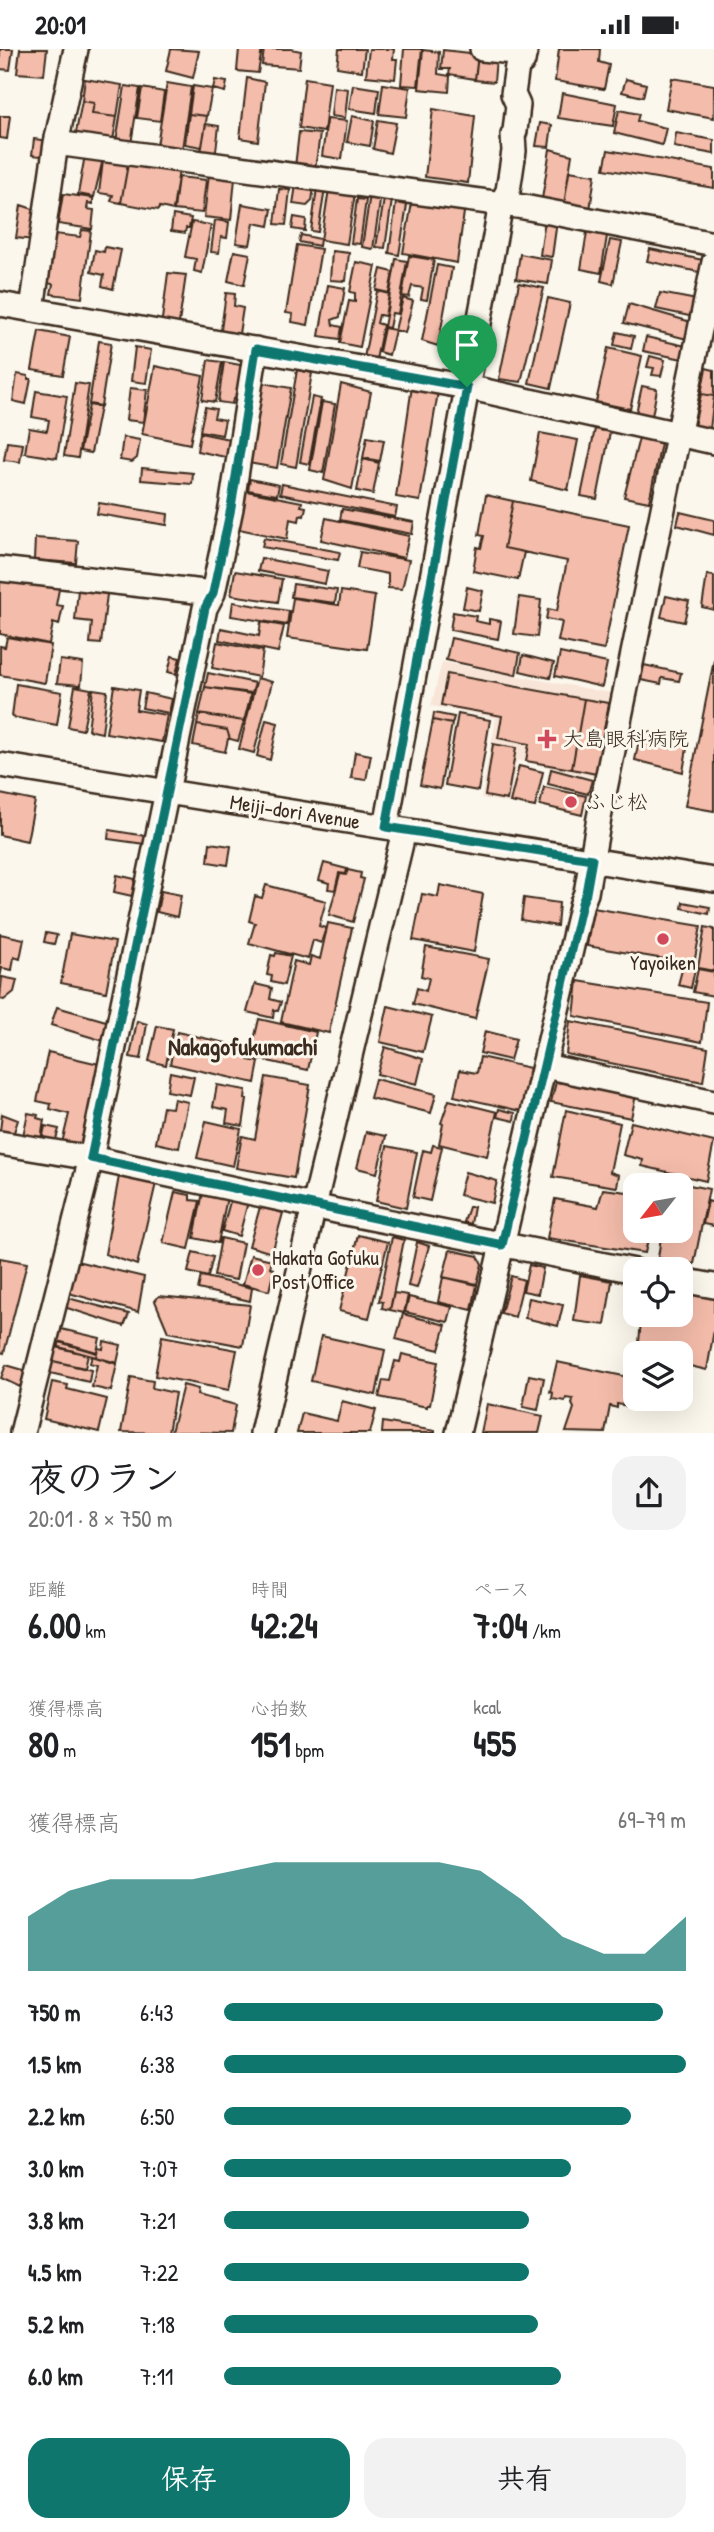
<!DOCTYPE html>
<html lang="ja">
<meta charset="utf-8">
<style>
:root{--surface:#fff;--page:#f2f2f2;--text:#202124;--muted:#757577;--accent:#0f766e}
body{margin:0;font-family:"Patrick Hand","Klee One",sans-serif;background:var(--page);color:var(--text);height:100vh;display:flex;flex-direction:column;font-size:26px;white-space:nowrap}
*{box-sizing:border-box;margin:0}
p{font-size:23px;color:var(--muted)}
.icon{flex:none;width:38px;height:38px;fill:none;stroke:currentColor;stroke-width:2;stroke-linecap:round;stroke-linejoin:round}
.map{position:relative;height:1384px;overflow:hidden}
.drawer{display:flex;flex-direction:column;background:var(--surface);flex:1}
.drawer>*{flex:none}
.needle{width:46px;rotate:239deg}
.tools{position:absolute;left:623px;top:1124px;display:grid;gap:14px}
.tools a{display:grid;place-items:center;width:70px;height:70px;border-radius:14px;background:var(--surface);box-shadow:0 7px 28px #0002;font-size:35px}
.pin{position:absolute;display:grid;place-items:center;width:60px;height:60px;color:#fff;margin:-72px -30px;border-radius:50% 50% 50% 0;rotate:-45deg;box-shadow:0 0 7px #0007}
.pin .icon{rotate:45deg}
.round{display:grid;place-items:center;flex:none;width:74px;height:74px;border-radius:21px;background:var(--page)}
.overview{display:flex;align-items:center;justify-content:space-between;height:119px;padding:0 28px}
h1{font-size:38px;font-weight:700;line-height:52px}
.stats{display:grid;grid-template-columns:repeat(3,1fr);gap:10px;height:119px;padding:7px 28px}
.stats div{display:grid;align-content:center}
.stats b{font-size:35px;font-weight:700}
.stats small{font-size:19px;font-weight:400}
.stats p{font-size:19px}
.chart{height:196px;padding:14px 28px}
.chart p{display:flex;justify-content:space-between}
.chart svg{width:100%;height:126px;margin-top:7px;fill:var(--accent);opacity:.7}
.action{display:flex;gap:14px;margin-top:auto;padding:14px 28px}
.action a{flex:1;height:80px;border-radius:21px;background:var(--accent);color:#fff;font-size:28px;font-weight:700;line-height:80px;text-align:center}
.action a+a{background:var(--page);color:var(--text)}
ul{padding:0 28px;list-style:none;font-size:23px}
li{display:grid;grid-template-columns:112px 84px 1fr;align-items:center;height:52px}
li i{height:18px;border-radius:9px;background:var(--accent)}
.status{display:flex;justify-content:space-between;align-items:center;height:49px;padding:0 35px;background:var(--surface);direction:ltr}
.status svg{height:19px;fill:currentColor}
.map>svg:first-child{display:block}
</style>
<div class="status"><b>20:01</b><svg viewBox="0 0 49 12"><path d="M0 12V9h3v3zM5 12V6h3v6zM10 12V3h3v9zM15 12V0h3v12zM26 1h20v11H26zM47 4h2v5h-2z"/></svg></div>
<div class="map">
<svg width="714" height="1384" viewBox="0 0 714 1384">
<rect width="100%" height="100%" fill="#fbf7ec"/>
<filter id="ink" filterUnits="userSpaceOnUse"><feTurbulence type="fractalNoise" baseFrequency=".0143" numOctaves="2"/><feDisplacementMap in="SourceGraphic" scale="14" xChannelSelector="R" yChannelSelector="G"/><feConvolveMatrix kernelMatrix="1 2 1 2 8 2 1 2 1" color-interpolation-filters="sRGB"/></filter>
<g filter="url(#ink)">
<path fill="#f9e5d8" d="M442,613L611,644L595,729L517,711L508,754L481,749L496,669L431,657Z"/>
<path fill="#f4bcaa" stroke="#3b2a1e" stroke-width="2" d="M0,0H13L10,21L0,20Z
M20,0H47L44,26L17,24Z
M171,0L199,2L193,29L166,22Z
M239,0H262L258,24L237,22Z
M264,0H291L301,2L299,19L262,16Z
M339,0H365L362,22L337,18Z
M369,0H394L393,10H397L395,30L366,27Z
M404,0H422L418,37L401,36Z
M559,0H600L599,13L609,16L604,40L555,32Z
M423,1L439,3L438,25L450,27L449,43L419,40Z
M443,1L478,5L475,30L456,27V26L449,25L450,20H441Z
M478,7L496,9L494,33L475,31Z
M247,29L265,33L258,92L240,89Z
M305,29L330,33L324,83L299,79Z
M672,29L714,36V69L666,60Z
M85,30L122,36L117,68L92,65L94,54L82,52Z
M626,30L646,35L643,48L622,43Z
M215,31L227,33L225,43L213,40Z
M167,34L191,38L181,107L156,103Z
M383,35L410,39L406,68L379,65Z
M353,36L379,40L376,64L349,60Z
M125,37L140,39L131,95L116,93Z
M193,37L212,40L207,67L189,65Z
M334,38L348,40L345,69L331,67Z
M142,39L164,43L160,72L137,69Z
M562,44L617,55L613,77L558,69Z
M82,52L94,54L92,65L117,68L112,97L75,89Z
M433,60L475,67L468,134L425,128Z
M619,61L639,65L637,72L666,79L662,96L614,84Z
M189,65L207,67L202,98L185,95Z
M0,67H10L7,90L0,89Z
M352,67L374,72L370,97L347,93Z
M327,70L347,72L342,110L322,107Z
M378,71L396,74L390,104L373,100Z
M540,74L552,76L549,98L536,97Z
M206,75L219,77L215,110L200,108Z
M299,83L320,85L315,121L295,118Z
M676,84L714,91V105L674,98Z
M34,90L50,92L48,108L32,106Z
M550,100L572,106L564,155L542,150Z
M608,101L714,120V139L604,120Z
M85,106L103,110L94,148L78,145Z
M103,112L128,115L121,154L111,152L113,146L99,144Z
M128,115L179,121L173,161L160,158L158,161L121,154Z
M569,122L595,126L590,161L564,157Z
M209,125L235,129L231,171L204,168Z
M178,128L206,131L202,164L174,161Z
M296,136L314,138L312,152L307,157L293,155Z
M317,139L325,140L318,183L311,182Z
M279,140L290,141L286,176L275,175Z
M329,140L355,144L347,195L321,191Z
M63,145L93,149V155L88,154L87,160L94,161L92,180L58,175Z
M370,145L381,146L373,200L362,198Z
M413,148L465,156L457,214L403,204Z
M357,150L366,151L360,195L351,194Z
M384,150L392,151L385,199L376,198Z
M396,154L407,156L399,206L389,204Z
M242,155L272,160L269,177L254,174L250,196L236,194Z
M21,156L39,162L35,191L16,189Z
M173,166L191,169L189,179H186L185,184L171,182Z
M294,168L306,170L305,182L292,180Z
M545,170L557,172L552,208L540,206Z
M215,171L229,173L227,189L221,188L219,204L211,203Z
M192,173L211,176L202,224L194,222L196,210L185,208Z
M588,177L608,181L601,224L581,220Z
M82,181L91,182L82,249L51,245L53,235L46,234L55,185L80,188Z
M301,186L320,190L319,197L299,193Z
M610,191L622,193L613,235L601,232Z
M297,196L321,200L308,276L292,273L293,265L286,264Z
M105,198L121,201L113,240L102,237L104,226L91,223L95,201L104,203Z
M650,200L703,211L699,223L647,212Z
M234,202L250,205L244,236L228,232Z
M332,202L349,204L346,232L330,231Z
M520,205L552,211L548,235L516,230Z
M409,207L434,211L427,251L421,250L423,239L412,237L409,248L402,247Z
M396,210L407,212L398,265L392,264L389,279L384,278Z
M356,213L376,217L360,298L340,294L349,252L355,253V244L350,243Z
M437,216L452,219L438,297L422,292Z
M381,220L393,223L389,244L376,241Z
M168,224L186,226L178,281L161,278Z
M519,234L544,239L521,333L499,330Z
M328,236L345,239L340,268L332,271L333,276L342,278L340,290L319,287Z
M377,242L389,245L385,267L379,266L377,274L383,276L376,311L364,309Z
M226,244L235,245L234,257L243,259L238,291L220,288Z
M660,244L697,251L694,268L656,260Z
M403,249L413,252L405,284L395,281Z
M548,249L570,254L551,339L529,334Z
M629,255L691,273L687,290L624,274Z
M384,279L395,281L389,306L379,303Z
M39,282L70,288L63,326L32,321Z
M617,283L634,287L631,300L614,296Z
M646,288L686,297L683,310L643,302Z
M99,292L111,294L101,357L89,355Z
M135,298L151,301L146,334L131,332Z
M608,299L642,307L630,360L596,353Z
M650,307L665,311L661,327L652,326L654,319L647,318Z
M208,311L222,313L215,353L202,351Z
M224,313L246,317L239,360H234L236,350H233L232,355L218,353Z
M155,317L203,327L190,395L142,385Z
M706,319L714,321V347L701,345Z
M297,321L312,324L296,418L281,415Z
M17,325L28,327V330H31L26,355L13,352Z
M75,334L89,336L78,409L64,407Z
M263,334L291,339L277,419L248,414Z
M341,335L371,343L352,440L324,431Z
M412,337L438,343L420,452L396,448Z
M642,337L657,340L652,367L636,364Z
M130,339L147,341L143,373L126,371Z
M36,342L67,347L57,409L25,404L29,379L47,382L49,371L32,368Z
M701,345L714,347L710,380L694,377Z
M312,348L321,350L309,415L300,413Z
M322,353L335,355L323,424L310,421Z
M89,356L100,358L91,404L80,402Z
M205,358L216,360L214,369L225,371L222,386L200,382Z
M595,380L610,383L597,450L581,447Z
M200,384L234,391L230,409L197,402Z
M540,384L578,391L568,441L531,432Z
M123,388L140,391L137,409L132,413L120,411Z
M367,388L384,391L380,412L363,409Z
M639,389L661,394L649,453L624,448Z
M7,393L23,395L20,413L4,411Z
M363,410L379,414L373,445L357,442Z
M142,419L193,424L192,435L141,431Z
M250,430L279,436L277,446L248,441Z
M282,435L397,458L395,468L280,445Z
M246,442L302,453L301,457L306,458L304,467L300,466L299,472L290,470L287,490L239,480Z
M486,446L513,452L504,499L524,503L518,531L473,522L477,498L481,499L484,487L479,486Z
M513,452L629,476L604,601L558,592L562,573L546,570L548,560L557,562L567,512L504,499Z
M99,454L168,465L167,476L97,465Z
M342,460L414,473L412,485L340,471Z
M680,463L714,471V486L677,476Z
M326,469L409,487L404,509L321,491Z
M35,489L78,492L76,514L34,511Z
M264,489L340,503L338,511L262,498Z
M360,503L409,511L402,540L388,539V525L357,519Z
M261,509L328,522L325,535L258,522Z
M235,522L282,530L278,553L231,546Z
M0,523L60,535L56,556L63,557L59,576L53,574L49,595L0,585Z
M707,526L714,527V561L702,558Z
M293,535L337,541L335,554L291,548Z
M467,538L483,542L479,562L463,559Z
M78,541L107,545L101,595L90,594L92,573L75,571Z
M341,542L375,547L367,600L287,589L293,549L339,556Z
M666,547L689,552L684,573L661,568Z
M519,548L541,551L537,588L514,585Z
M233,553L289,562L287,576L231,567Z
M453,563L476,567L475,572L489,575V570L501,572L498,590L450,581Z
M261,573L284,577L278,603L219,591L221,579L259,587Z
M7,588L51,596L45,634L0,626V597L5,598Z
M451,589L520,604L516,626L446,611Z
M217,593L263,602L259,628L212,619Z
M560,604L607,614L602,638L555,627Z
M523,606L554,614L550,629L520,622Z
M172,607L180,609L176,625L168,623Z
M60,611L83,614L81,636L57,634Z
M714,611V762L685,757Z
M644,616L681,624L679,632L662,629L661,635L641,631Z
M208,624L255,634L252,644L205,638Z
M447,625L584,650L572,720L526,712L529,695L498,689L502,667L441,656Z
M257,629L272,633L254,704L239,700Z
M16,635L62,643L57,676L12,668Z
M75,637L91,640L83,681L68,678Z
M114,637L139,641L136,661L167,666L162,693L106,684Z
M205,638L251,645L244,672L199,665Z
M93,640L107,642L102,684L88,681Z
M145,644L172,650L169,664L142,659Z
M584,650L609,654L596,725L572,720Z
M434,664L454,668L452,675L433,671Z
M199,665L244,672L238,692L230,690L227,681L197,676Z
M458,665L490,671L478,742L445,736Z
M266,671L278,674L270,711L257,707Z
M433,671L452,675L440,740L420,736Z
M197,676L227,681L230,690H228L225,703L193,696Z
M641,681L688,693L683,723L635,711Z
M493,695L516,699L507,751L485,747Z
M355,703L371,706L366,731L351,729Z
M519,717L543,723L535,758L510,753Z
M551,720L592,731L588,745L548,735Z
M544,738L586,747L582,766L540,756Z
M0,745L35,752L27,792L0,786Z
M109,781L146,787L145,795L108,790Z
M210,794L231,797L228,816L208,813Z
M324,814L347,820L346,825L339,824L335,841L328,840L329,834L319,831Z
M348,821L361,824L360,829L364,830L353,873L329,866L340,825L346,826Z
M117,826L135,830L132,847L114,843Z
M266,836L326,852L319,877L326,879L321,894L313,891L308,910L249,894L255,874L249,872L255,847L262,849Z
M440,836L483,845L474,903L413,891L422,845L438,848Z
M161,842L181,846L177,868L157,863Z
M524,849L559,854L557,877L521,871Z
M683,853L710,858L709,865L682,859Z
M593,859L701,877L694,915L587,897Z
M328,874L352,879L329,984L281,973L294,912L309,916L311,907L320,910Z
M705,878L714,880V922L698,919Z
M46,884L57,886L54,895L44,893Z
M0,885L24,890L20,910L14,908L12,921L2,919L0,929Z
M70,885L115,893L106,943L61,934Z
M426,898L489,910L475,970L413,955L417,939L426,942L429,929L421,927Z
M276,904L291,907L284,936L271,933L272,927L267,926L271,906L275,907Z
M683,917L695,920L691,939L678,936Z
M698,920L714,923V947L693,943Z
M2,928L17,931L14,943L4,951L0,950Z
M578,932L707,953L702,993L574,967Z
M255,935L272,939L270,950L281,953L278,962L274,961L273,969L247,963Z
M388,957L432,968L423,1003L380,993Z
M57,958L113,974L107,993L51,976Z
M259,970L316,983L308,1021L250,1008Z
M137,972L147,975L141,1010L130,1008Z
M570,972L708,999L703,1033L566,1005Z
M157,977L173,980L166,1016L149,1012Z
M485,982L516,990L510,1011L480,1004Z
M177,983L226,994L225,1001L249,1007L248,1011L259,1013L255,1034L170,1015Z
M385,998L423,1010L417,1035L377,1025Z
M48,1003L99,1015L80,1098L62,1094L69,1065L50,1060L51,1055L37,1052Z
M480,1008L530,1019L521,1062L454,1047L460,1021L477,1024Z
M170,1023L194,1028L190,1046L167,1042Z
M266,1028L310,1036L294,1129L236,1119L242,1087L255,1090Z
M375,1030L436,1045L431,1064L370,1049Z
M556,1033L636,1046L631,1069L551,1053Z
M217,1036L246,1041L245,1050H247L243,1077L226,1074L228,1061L213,1058Z
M174,1050L188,1053L179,1099L156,1094L163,1058L172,1059Z
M449,1051L497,1063L487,1107L439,1095L443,1075L441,1074Z
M499,1060L515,1064L514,1072L497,1068Z
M566,1061L620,1074L610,1123L619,1126L617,1138L553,1128Z
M28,1064L38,1066L37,1069L44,1071L41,1091L23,1087Z
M2,1065L18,1071L13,1086L0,1082Z
M206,1072L241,1080L233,1117L197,1109Z
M631,1073L714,1093L706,1132L642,1117L643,1111L623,1106Z
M45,1077L59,1080L55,1094L42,1091Z
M366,1083L386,1087L377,1124L357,1119Z
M433,1096L442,1098L430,1152L413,1148L423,1101L431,1103Z
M387,1097L417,1103L406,1159L376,1152Z
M465,1123L497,1132L492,1154L459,1146Z
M119,1127L156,1134L137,1216L105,1205Z
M670,1132L709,1140L694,1215L658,1209L662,1181H681V1136H670Z
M603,1140L635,1144V1181H650L645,1204L547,1189L555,1150L598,1158Z
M175,1143L190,1146V1151L200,1152L189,1200L163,1194Z
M203,1143L227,1148L218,1194L194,1189Z
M231,1149L248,1153L239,1187L222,1182Z
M708,1152L714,1154V1177L703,1175Z
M260,1158L283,1164L272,1204L249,1197Z
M469,1158H474L471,1175L464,1173Z
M358,1186L388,1193L369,1269L339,1262Z
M392,1188L404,1191L390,1261L382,1259L383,1253L379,1252Z
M221,1189L243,1194L236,1231L214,1227Z
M417,1193L429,1197L417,1239L408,1237Z
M450,1201L478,1207L482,1215L477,1235L443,1228Z
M193,1203L213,1208L208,1228L188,1223Z
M251,1206L272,1211L270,1219L274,1220L269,1242L243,1235Z
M0,1209L27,1214L4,1304L0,1303Z
M72,1211L144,1228L138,1263L65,1243Z
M529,1216L543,1219L538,1245L523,1242Z
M580,1226L612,1232L605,1276L574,1272Z
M201,1227L252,1239L250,1252L198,1240Z
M511,1227L524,1231L515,1268L501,1264Z
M443,1228L477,1236L472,1261L438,1253Z
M681,1241L714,1246V1281L707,1321L681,1315V1304H638L641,1272L632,1270L635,1253V1265H681Z
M394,1244L408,1246L404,1264L390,1261Z
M159,1247L250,1256L243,1297L168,1283L155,1252Z
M64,1248L129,1265L124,1277L64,1258Z
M409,1248L452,1258L448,1273L405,1263Z
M529,1249L563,1256L558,1277L525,1269Z
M403,1265L446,1276L439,1301L396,1290Z
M61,1280L100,1289L97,1303L58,1292Z
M162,1287L237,1301L229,1341L155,1327Z
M321,1287L385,1301L376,1346L311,1332Z
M104,1292L121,1296L117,1314L96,1308L98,1299L103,1300Z
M59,1293L97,1304L96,1308L59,1298Z
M56,1298L88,1306L85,1319L53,1312Z
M402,1305L438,1313L430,1356H427V1358L379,1348L383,1331L390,1332L395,1312L400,1313Z
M92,1307L117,1315L111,1342L92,1338L97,1316L90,1314Z
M53,1312L91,1321L89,1333L50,1324Z
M557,1313L633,1329L627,1357L617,1355V1359L610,1357L605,1384L566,1383L574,1359L572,1355L573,1350L566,1349L565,1352L552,1350L553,1344L550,1343Z
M6,1316L27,1322L20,1338L1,1329Z
M529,1326L544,1329L538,1361L523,1358Z
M131,1328L153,1332L152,1339L175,1344L168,1384L121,1383Z
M52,1333L68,1336L67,1340L107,1350L99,1383L44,1370Z
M183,1336L198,1340L197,1346L236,1356L231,1384L171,1383Z
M342,1352L376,1361L370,1384H297L302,1364L337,1372Z
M487,1355L543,1367L539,1384H481Z
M383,1373L435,1382V1384H382Z"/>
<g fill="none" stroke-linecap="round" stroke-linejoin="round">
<defs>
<path id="minor" d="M482,0L525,4
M56,94L524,158L714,195
M0,255L467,338L714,393
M32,260L56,94L76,0
M0,520L213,544
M0,716L714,831
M386,778L501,155L508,142L514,102L513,86L515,82L518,56L513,45L517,17L523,12L525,0
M545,1017L714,1053
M0,1094L91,1109L341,1163L635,1222
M681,1231L714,1237
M22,1384L91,1109L205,559L213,544L231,459L256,300
M262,1384L314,1157L404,782
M458,1384L582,854L586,844L599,769L714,213"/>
</defs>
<use href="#minor" stroke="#3b2a1e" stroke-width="28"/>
<use href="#minor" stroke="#fbf7ec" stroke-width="23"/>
</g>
</g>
<g fill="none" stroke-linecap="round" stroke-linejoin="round" filter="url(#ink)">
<defs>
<path id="route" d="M256,300L467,338L386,778L592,810L586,844L582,854L502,1196L91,1109L205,559L213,544L231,459Z"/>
</defs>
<use href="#route" stroke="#fff" stroke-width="14"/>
<use href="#route" stroke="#0f766e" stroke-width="9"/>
</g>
<g fill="#d1495b" stroke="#fbf7ec" stroke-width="2.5">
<path d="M543.5 679.5h7v7h7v7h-7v7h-7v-7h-7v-7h7z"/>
<circle cx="571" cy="753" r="7"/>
<circle cx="663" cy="890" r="7"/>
<circle cx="258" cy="1221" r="7"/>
</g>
<g text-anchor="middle" stroke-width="6" stroke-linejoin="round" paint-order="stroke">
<g font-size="21" fill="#3b2a1e" stroke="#fbf7ec" text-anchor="start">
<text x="563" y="697">大島眼科病院</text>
<text x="585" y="760">ふじ松</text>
<text x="663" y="921" text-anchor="middle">Yayoiken</text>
<text x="272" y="1216">Hakata Gofuku<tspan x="272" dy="24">Post Office</tspan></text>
</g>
<g font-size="21" fill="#3b2a1e" stroke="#fbf7ec">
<text transform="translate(295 763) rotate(9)" y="7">Meiji-dori Avenue</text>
</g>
<g font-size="24" font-weight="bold" fill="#3b2a1e" stroke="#fbf7ec">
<text x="243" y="1006">Nakagofukumachi</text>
</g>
</g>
</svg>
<div class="tools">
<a><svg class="needle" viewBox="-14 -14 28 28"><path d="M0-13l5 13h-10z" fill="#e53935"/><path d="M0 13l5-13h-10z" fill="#757577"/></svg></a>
<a><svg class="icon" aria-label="locate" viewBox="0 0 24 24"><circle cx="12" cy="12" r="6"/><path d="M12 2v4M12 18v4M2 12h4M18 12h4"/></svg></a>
<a><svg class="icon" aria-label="layers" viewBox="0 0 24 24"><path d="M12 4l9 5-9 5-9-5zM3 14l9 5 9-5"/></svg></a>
</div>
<div class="pin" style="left:467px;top:338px;background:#1e9e55"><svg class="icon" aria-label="arrive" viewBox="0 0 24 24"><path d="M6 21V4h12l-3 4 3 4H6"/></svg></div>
</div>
<section class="drawer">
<div class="overview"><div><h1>夜のラン</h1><p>20:01 · 8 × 750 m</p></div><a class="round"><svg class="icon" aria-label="share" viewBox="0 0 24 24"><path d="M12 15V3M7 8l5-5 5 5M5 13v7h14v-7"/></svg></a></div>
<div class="stats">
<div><p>距離</p><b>6.00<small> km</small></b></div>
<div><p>時間</p><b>42:24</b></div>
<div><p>ペース</p><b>7:04<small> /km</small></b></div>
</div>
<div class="stats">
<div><p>獲得標高</p><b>80<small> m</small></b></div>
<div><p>心拍数</p><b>151<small> bpm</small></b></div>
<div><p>kcal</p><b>455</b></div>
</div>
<div class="chart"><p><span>獲得標高</span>69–79 m</p>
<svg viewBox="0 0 160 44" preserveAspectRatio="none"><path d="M0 44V25L10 16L20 12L30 12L40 12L50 9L60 6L70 6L80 6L90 6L100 6L110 9L120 19L130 32L140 38L150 38L160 25V44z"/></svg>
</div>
<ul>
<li><b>750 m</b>6:43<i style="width:95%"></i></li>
<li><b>1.5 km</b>6:38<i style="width:100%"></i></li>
<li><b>2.2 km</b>6:50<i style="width:88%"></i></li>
<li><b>3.0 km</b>7:07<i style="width:75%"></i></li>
<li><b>3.8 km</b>7:21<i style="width:66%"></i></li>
<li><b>4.5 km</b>7:22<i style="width:66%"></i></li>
<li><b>5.2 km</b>7:18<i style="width:68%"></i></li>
<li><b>6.0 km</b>7:11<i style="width:73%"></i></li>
</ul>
<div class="action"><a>保存</a><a>共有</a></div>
</section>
